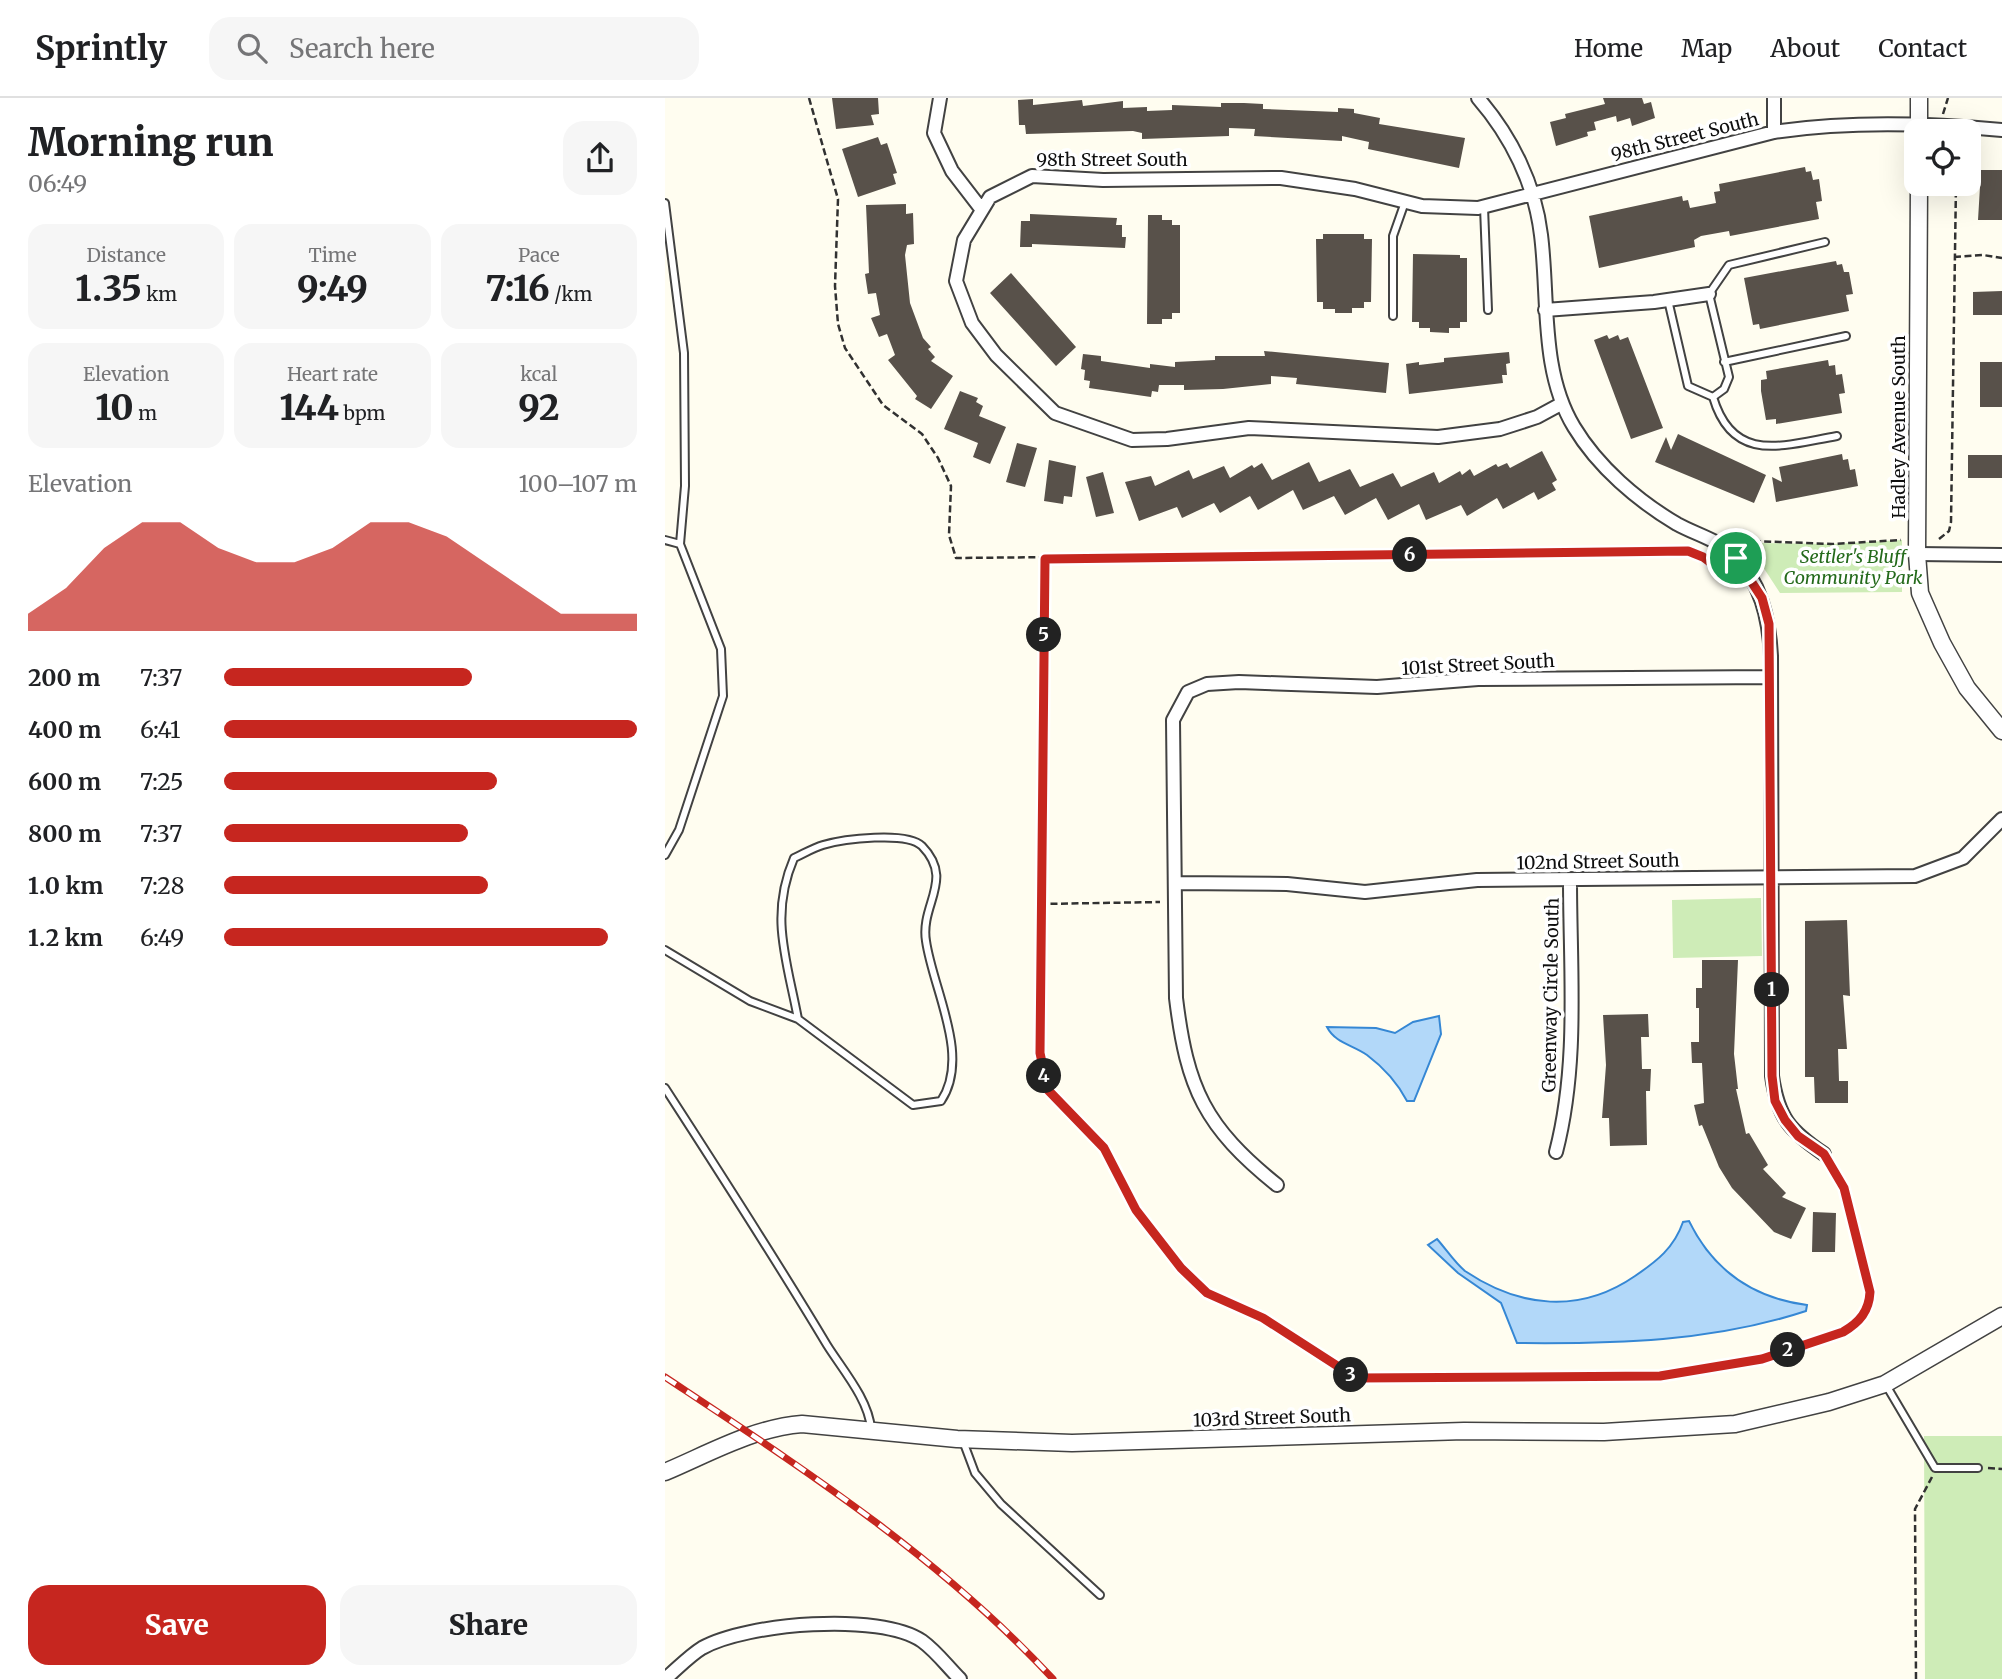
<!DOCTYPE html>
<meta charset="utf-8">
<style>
:root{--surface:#fff;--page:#f6f6f6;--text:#202124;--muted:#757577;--line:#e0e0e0;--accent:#c6261f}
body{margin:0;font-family:Merriweather,serif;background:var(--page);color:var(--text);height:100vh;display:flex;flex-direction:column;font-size:26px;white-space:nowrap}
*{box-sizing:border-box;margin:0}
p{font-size:23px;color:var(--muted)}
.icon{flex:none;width:38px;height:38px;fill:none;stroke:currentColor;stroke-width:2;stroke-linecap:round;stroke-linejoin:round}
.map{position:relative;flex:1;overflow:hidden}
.sheet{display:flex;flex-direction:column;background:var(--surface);width:665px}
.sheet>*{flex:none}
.fabs{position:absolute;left:1239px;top:21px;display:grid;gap:14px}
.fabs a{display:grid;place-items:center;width:77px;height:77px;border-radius:14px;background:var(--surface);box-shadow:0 7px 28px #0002;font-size:35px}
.pin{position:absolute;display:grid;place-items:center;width:60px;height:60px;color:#fff;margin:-30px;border:4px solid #fff;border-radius:50%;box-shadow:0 2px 7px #0007}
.km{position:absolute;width:35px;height:35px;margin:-18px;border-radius:50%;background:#222;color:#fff;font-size:19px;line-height:35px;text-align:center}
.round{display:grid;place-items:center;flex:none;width:74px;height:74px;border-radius:21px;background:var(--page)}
.summary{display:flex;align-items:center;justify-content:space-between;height:119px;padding:0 28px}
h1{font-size:38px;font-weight:800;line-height:52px}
.metrics{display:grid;grid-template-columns:repeat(3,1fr);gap:10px;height:119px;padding:7px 28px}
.metrics div{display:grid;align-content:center;border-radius:18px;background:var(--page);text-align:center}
.metrics b{font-size:35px;font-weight:800}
.metrics small{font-size:19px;font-weight:400}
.metrics p{font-size:19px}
.chart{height:196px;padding:14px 28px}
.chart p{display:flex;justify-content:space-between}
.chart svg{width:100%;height:126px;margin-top:7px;fill:var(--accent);opacity:.7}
.primary-button{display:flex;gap:14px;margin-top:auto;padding:14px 28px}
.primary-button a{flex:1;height:80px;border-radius:21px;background:var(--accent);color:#fff;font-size:28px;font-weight:800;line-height:80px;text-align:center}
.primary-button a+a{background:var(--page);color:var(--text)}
ul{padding:0 28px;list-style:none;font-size:23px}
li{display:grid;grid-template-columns:112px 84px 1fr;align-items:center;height:52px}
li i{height:18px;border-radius:9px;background:var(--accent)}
header{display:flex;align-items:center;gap:42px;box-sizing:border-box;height:98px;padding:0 35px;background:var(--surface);border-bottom:2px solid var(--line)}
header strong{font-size:33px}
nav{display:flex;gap:38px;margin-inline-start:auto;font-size:24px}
.search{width:490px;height:63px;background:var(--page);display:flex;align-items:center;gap:18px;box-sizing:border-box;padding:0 24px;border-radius:21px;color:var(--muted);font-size:26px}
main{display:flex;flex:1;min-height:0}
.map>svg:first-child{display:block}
</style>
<header>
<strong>Sprintly</strong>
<div class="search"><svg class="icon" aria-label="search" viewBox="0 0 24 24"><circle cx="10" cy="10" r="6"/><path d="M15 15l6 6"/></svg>Search here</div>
<nav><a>Home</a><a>Map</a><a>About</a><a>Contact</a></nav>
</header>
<main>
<section class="sheet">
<div class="summary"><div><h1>Morning run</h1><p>06:49</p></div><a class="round"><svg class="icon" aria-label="share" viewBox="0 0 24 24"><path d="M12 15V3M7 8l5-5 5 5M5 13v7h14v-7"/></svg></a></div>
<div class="metrics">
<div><p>Distance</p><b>1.35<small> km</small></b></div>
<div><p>Time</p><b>9:49</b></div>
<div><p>Pace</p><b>7:16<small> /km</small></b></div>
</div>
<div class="metrics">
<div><p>Elevation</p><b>10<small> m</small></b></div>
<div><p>Heart rate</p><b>144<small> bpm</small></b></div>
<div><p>kcal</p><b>92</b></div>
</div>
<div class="chart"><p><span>Elevation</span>100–107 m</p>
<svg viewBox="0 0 160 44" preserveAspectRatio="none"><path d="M0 44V38L10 29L20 15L30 6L40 6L50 15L60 20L70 20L80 15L90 6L100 6L110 11L120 20L130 29L140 38L150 38L160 38V44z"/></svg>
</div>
<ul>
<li><b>200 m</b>7:37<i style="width:60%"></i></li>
<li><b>400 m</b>6:41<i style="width:100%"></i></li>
<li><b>600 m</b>7:25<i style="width:66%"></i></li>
<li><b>800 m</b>7:37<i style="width:59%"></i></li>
<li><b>1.0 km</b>7:28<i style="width:64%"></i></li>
<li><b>1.2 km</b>6:49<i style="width:93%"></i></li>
</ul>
<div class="primary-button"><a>Save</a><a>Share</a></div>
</section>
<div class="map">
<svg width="1337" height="1581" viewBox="0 0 1337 1581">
<rect width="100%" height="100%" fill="#fffdf0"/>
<path fill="#ceecb7" d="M1237,442V494L1115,495L1085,449L1089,445L1168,446Z
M1096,800L1097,858L1008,860L1007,802Z
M1259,1338H1337V1581H1260Z"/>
<path fill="#b2d8f9" stroke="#3587d4" stroke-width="2" d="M774,918L776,936L749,1003H742C733,986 718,969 702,957C688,947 670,945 662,929L711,930L730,935L748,924Z
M1024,1123C1048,1172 1088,1200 1142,1207L1141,1213C1047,1244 950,1246 852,1245L836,1205L793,1175L763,1147L772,1141C781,1151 790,1165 800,1173C855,1210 915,1216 970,1178C992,1163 1009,1150 1018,1124Z"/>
<path fill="#58514a" d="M167,0H213L214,16L206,17L209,27L171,31Z
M938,0H977L979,6L986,4L990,20L967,28L965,20L952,24L951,18L929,24L931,32L922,34L923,38L891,48L885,24L901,20L900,16L940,6Z
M368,1V7L417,2L418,8L458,3V10L482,9V13L507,12V7L556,9V5H579L598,6V11L673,14V10L689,11V15L715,20L714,26L800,40L794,70L703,51L704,44L677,38V43L589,38L590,31L564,30V38L477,41V35L468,33L361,36L360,27H354L353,2Z
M213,39L216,47L222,45L232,75L228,76L231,86L193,99L177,51Z
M1140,69L1141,74L1146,73L1148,82L1154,81L1157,103L1151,104L1154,121L1065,138L1064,133L1036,138L1029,142L1030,149L934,170L924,118L1017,98L1018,103L1023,102L1025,110L1051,105L1049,94L1055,93L1054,86Z
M1316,72H1337V122H1313Z
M241,106V116L248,115L249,146L242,147L240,157L245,205L258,240L266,249L263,251L270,259L266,263L288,278L266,311L250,301L252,298L223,262L230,257L222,236L214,239L206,220L215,217L211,195L203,196L200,176L204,175L201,107Z
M365,116L452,120L451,127H457V139H461L460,150L367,146V149H355L356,123H365Z
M483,117H497V122H507V127H515V215H507V221H497V226H482Z
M658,136H699V141H707L706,204H699V210H687V215H670V211H658V204H652L651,141H658Z
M748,156L795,157V160H802V224H795V230H784V235L765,234V230H754V224H747Z
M1171,163L1172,167L1177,166L1179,174H1184L1188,196L1181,197L1184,213L1095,231L1094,226L1088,227L1079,180Z
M346,175L411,249L391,268L325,195Z
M1337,193V217H1308V194Z
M942,237L944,241L953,237L955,242L963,239L998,330L966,341L929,242Z
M599,253L724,265L721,295L631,286L632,280L606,278V286L558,291L519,292V287H494L493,294L487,293L486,299L424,290L425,283L419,282L420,272L416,271L418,256L436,258V263L485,270V266L510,269V264L550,262V258H600Z
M844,254L845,265L841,266L842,277H837L838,285L744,296L741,266L754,264V267L779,264V260Z
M1163,262L1164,268L1170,267L1171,277L1177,276L1180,295L1174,296L1177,315L1111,326V321L1101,322L1096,293V282L1102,281L1101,273Z
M1315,264H1337V309H1315Z
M295,293L313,300L311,304L318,308L314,318L341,329L325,366L308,359L313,345L279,331Z
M1013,336L1101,377L1089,405L990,364L1001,339L1006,352Z
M352,345L372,350L360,389L341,384Z
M877,353L892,382L887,385L891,392L873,402L869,394L838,411L832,400L802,418L796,407L761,422L754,406L723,422L711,400L680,417L669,398L638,412L628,392L593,412L585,398L555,415L549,405L517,420L512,409L474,423L460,384L486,378L490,388L524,372L528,381L559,368L565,380L587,367L589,370L597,365L607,382L644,364L654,384L685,371L695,389L728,375L736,389L769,374L774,385L795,373L797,377L805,371L809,378L831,366L833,369L842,365L845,370Z
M1177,356L1178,362L1183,361L1185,372L1190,371L1193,388L1111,404L1107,379L1117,384L1114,369Z
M1303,357H1337V380H1303Z
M384,362L411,368L407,399L399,398L398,406L379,403Z
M438,374L449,415L431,419L421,379Z
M1182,822L1185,898L1178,897L1182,951H1173L1174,983H1183V1005H1150L1149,979H1140V823Z
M1037,862H1073L1069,956L1073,991H1071L1081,1036L1084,1035L1103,1067L1098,1071L1121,1095L1117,1099L1141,1110L1126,1141L1109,1134L1067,1090L1054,1069L1037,1027L1034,1028L1029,1007L1039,1005L1037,965H1027L1026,944H1034V910H1031V890H1037Z
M983,916L984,939H976L977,971H986L985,993H981L982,1047L945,1048L944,1020H937L941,967L938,917Z
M1148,1114L1171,1115L1170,1154H1147Z"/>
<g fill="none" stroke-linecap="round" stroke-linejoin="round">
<defs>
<path id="service" d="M0,105L19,255L20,388L15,446
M819,109L823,212
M1003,202L1023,288L1048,299
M728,218V138L740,104
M1059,264L1181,238
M1048,299L1059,291L1064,279L1044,196L1064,167L1160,144
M1048,299C1068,367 1119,347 1172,338
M0,442L15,446L56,551L58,598L14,732L0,757
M0,852L85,903L133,921L248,1007L276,1003C306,958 268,892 261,843C255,806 290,782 257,748C242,733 178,741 158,747C148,750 138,756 129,760C104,818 122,862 133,921
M0,990C55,1075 110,1160 162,1247C177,1271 204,1302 206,1331
M1221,1287L1270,1370H1313
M298,1343L310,1375L336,1406L435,1497"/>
<path id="minor" d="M275,0L269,35L287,73L317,112
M813,0C846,38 870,86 876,137C884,200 875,273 909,329C933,369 973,403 1012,426C1030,436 1053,442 1068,456C1096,484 1104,520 1106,558L1107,978C1113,1020 1125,1033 1159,1056
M1109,34V0
M880,212L989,204L1044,196
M896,306L872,319L835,331L773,339L584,330L502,341L467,342L390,315L331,257L307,225L291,183L299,142L325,99L367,78L438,82L616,80L690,91L757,108L813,110L1109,34C1183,23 1262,25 1337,32
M1252,456L1337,457
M510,785L622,786L700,794L812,782L1250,778L1298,760L1337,721
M891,1054C914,965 905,873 905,782
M612,1087C540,1029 522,991 511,900L508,622L523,594L542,586L574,584L712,589L813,581L1106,579
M0,1581C12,1571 24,1558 37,1550C81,1525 215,1514 257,1543C271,1553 283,1569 295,1581"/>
<path id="tertiary" d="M1254,33V0
M1254,86L1252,456L1255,495L1277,545L1302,590L1337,633
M0,1374C45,1355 88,1330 137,1326L292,1341L407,1345L799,1333L939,1334L1070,1326L1164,1304L1220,1286L1337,1218"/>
</defs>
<use href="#service" stroke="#424242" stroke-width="10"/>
<use href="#minor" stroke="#424242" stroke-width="16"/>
<use href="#tertiary" stroke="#424242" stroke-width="19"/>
<path stroke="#313131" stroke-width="2.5" stroke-dasharray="7 3.5" stroke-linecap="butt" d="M144,0L173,101L170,188L173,226L180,250L218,307L257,336L273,360L286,388L284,437L291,460L1023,453L1038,459L1058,474L1062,469
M1278,16L1283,0
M1289,159L1318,157L1337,160
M1274,441L1284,433L1286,424L1291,86
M1080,449L1089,443L1167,446L1236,442
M380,461L375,955L383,992L439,1050L471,1112L516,1170L542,1195L598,1220L691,1280L994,1278L1097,1261L1178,1234C1195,1224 1204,1213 1204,1193L1179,1090L1166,1068
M375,806L495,804
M1323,1370L1337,1371
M1251,1581L1250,1411L1267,1379"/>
<use href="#service" stroke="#fff" stroke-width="6"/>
<use href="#minor" stroke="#fff" stroke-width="12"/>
<use href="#tertiary" stroke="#fff" stroke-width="16"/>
<defs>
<path id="rail" d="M0,1279C137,1370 275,1459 388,1581"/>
</defs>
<use href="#rail" stroke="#c6261f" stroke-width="7"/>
<use href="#rail" stroke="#fff" stroke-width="4.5" stroke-dasharray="13" stroke-linecap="butt"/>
</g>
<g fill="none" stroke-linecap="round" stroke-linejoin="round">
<defs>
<path id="route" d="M1023,453L1038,459L1058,474L1071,460L1097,500L1104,526L1107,978L1110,1003L1120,1022L1133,1038L1159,1056L1179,1090L1205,1194C1204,1213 1195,1224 1178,1234L1097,1261L995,1278L691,1280L598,1220L542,1195L516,1170L471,1112L439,1050L383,992L375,955L380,461Z"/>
</defs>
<use href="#route" stroke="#fff" stroke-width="14"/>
<use href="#route" stroke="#c6261f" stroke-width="9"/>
</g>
<g text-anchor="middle" stroke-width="7" stroke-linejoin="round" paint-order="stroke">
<g font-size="18" fill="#0f0f0f" stroke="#fff">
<text transform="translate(1020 39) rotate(-14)" y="6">98th Street South</text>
<text x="447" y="68">98th Street South</text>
<text transform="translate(1234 329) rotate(-90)" y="6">Hadley Avenue South</text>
<text transform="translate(813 567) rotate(-3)" y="6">101st Street South</text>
<text transform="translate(933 764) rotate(-1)" y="6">102nd Street South</text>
<text transform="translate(886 897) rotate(-89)" y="6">Greenway Circle South</text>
<text transform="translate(607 1320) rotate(-2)" y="6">103rd Street South</text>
</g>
<g font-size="18" font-style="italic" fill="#246a1b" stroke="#fff">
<text x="1188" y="465">Settler's Bluff<tspan x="1188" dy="21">Community Park</tspan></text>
</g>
</g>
</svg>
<div class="fabs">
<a><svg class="icon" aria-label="locate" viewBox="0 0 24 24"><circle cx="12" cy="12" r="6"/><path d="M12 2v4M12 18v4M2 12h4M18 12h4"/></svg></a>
</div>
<div class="pin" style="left:1071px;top:460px;background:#1e9e55"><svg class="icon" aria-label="arrive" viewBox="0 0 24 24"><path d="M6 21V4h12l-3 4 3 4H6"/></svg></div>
<b class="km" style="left:1107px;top:892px">1</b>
<b class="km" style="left:1123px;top:1252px">2</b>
<b class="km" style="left:686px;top:1277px">3</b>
<b class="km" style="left:379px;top:978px">4</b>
<b class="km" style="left:379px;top:537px">5</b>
<b class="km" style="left:745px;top:457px">6</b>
</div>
</main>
